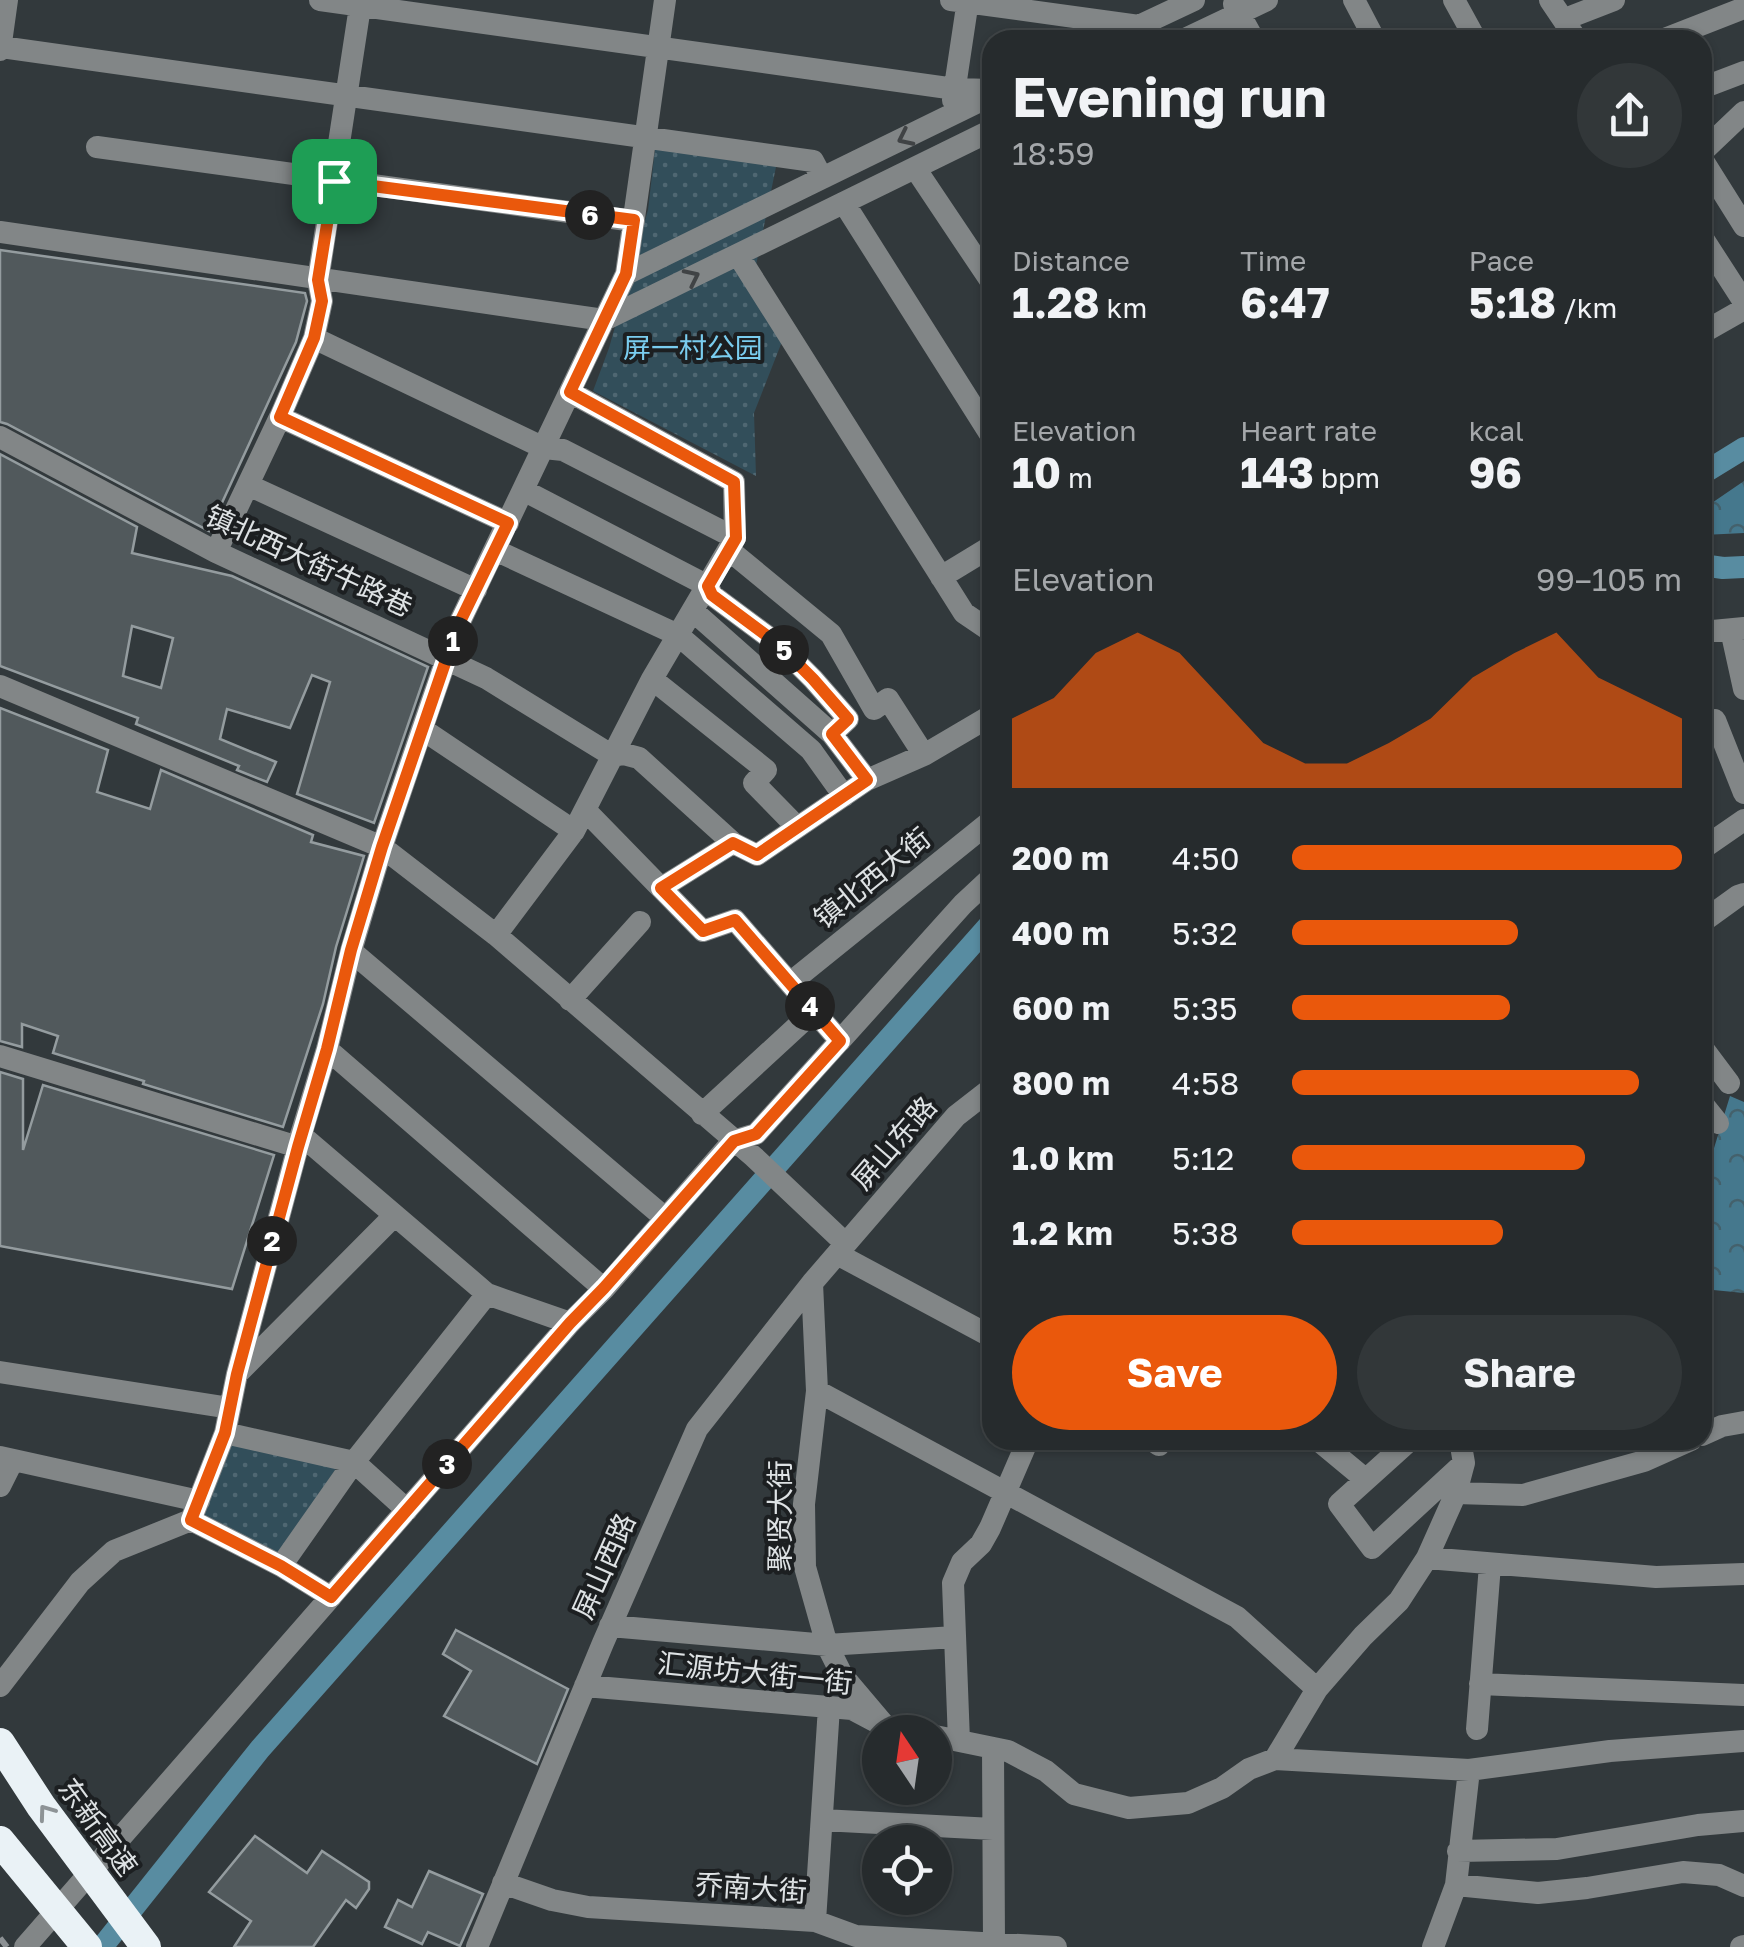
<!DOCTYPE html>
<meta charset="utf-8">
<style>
:root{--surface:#262b2d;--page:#323739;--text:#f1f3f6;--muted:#a4a7aa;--line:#424749;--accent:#ea580c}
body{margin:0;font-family:"Golos Text","Noto Sans SC",sans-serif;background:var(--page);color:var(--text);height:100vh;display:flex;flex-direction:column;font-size:38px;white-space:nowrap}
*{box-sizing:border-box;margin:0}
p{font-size:32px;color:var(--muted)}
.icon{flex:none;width:55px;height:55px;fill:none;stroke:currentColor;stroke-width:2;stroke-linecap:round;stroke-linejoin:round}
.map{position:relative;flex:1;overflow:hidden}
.details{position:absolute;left:982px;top:30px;width:730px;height:1420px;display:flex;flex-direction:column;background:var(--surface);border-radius:30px;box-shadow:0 2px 8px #0004,0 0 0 2px var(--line)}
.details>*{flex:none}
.needle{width:65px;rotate:347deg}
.buttons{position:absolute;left:862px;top:1715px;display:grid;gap:20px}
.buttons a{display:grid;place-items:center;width:90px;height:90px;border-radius:50%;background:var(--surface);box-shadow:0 2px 8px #0004,0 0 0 2px var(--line);font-size:50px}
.pin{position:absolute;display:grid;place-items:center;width:85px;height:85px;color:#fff;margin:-42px;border-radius:20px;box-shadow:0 5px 15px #0006}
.km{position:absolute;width:50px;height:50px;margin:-25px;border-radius:50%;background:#222;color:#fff;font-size:28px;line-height:50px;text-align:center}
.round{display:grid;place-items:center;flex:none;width:105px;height:105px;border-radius:52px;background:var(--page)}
.head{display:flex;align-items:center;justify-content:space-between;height:170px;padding:0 30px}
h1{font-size:55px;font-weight:700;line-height:75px}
.metrics{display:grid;grid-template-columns:repeat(3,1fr);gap:15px;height:170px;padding:10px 30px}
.metrics div{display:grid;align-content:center}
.metrics b{font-size:42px;font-weight:700}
.metrics small{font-size:28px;font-weight:400}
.metrics p{font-size:28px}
.chart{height:280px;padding:20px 30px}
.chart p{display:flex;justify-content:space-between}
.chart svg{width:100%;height:180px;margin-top:10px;fill:var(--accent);opacity:.7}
.cta{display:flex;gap:20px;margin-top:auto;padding:20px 30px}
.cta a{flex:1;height:115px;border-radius:60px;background:var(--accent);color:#fff;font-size:40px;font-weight:700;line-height:115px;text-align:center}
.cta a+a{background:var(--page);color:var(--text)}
ul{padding:0 30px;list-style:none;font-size:32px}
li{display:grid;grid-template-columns:160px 120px 1fr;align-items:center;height:75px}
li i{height:25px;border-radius:12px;background:var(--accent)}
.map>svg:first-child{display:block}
</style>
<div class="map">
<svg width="1744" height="1947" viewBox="0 0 1744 1947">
<defs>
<pattern id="forest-crowns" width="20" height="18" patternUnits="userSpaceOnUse" patternTransform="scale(2.5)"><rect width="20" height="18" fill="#45788d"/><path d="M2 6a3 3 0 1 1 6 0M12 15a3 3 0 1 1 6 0" fill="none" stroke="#44616c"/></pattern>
<pattern id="park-dots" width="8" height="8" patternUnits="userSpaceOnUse" patternTransform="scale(2.5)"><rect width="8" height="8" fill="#324e5a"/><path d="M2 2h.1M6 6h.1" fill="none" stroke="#4f6772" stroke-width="1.8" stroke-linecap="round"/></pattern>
</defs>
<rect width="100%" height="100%" fill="#32393c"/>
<path fill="url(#forest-crowns)" d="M1744,481V533L1703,535V509Z
M1730,1096L1744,1102V1293L1703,1289V1184Z"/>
<path fill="url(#park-dots)" d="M655,149L777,162L752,285L783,339L754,413L756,476L593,391L609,348L648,210Z
M231,1441L337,1467L277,1557L203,1517Z"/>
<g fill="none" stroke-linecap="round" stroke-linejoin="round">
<path stroke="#588ca1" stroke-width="22" d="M1702,474L1744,448
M1702,565L1723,568L1744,567
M102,1947L260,1749L992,922"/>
</g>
<path fill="#51595c" stroke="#949c9f" stroke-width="2.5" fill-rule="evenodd" d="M0,250L305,293L307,301L296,342L209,531L7,424L0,422Z
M0,454L137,527L132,553L232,576L428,667L374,823L297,794L330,682L312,675L290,728L227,709L220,739L276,762L267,782L237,770L239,766L136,724L138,718L0,666ZM132,626L173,638L161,688L123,676Z
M0,708L108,750L97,792L150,809L161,770L313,835L311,842L364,856L336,947L323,1004L283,1127L143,1084L144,1081L53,1053L58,1036L22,1024V1047L0,1041Z
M0,1072L23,1079V1150L43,1085L274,1155L232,1289L0,1246Z
M456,1630L568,1689L537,1764L444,1716L471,1671L443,1654Z
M255,1836L307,1873L322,1851L369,1882V1889L356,1908L346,1900L313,1947H234L251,1921L209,1892Z
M429,1871L483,1894L460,1946L428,1932L422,1944L385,1927L398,1900L412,1907Z"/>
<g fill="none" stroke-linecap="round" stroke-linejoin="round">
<path stroke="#828687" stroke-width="22" d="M320,0L955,89L992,90
M951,0L1139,26
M1354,0L1375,40
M1454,0L1476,40
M1550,0L1577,40
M1234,4L1254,40
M1565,19L1614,0
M1109,40L1194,0
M1183,40L1267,0
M1662,40L1744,8
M1,47L813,161L822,178
M0,50L7,0
M1702,88L1744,72
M953,100L968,0
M97,147L634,221
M1702,152L1744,112
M1702,159L1744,226
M915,168L992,283
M844,203L992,437
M0,232L604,320L992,130
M1702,237L1744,302
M738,255L964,613L992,632
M626,274L992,95
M1702,333L1744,309
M314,338L544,448L563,450L735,538
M280,417L508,523
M0,437L216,552L486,678L613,756L624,754L639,758L733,843
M248,485L476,590
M523,490L708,586L712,595L778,644L813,679L848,719L832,734
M495,550L678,635L811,750L844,796
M729,550L831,634L874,709L888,699L924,755
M216,552L280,417L314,338L322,301L318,280L361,0
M941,577L992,546
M693,611L832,734L867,780
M1731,630L1744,689
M1702,632L1744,628
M652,679L766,770L754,783L797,827
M0,686L382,847L496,935L754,1157L846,1244
M1715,720L1744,793
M422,729L574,831
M585,810L703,931L735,920L840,1041
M1702,849L1744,820
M661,888L733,843L757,855L867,780L924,755L992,715
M1702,922L1738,896L1744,894
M496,935L574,831L652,679L735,538L734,482L570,392
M351,951L665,1218
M790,983L992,820
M570,1000L640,922
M1702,1047L1729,1083
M327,1049L604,1289
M0,1056L298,1147
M1702,1103L1718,1123
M702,1114L814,1011
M301,1135L487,1294L570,1323
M837,1254L992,1337
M812,1283L817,1391L804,1504L805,1567L827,1645L842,1675L886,1727
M240,1371L394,1216
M0,1372L230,1408
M817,1391L1237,1617L1317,1689
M225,1433L354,1462L407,1510
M1702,1435L1722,1426L1744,1422
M1152,1440L1159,1445
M1318,1440L1365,1479
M1410,1440L1339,1504L1372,1548L1464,1463
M0,1457L199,1501
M0,1486L13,1460
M1456,1493L1523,1495L1644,1461L1691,1440
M191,1520L281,1566L331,1597
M1427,1558L1656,1577L1744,1574
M281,1566L354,1462L487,1294
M610,1626L827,1645L955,1637
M1480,1684L1744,1695
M0,1686L80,1582L114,1551L191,1520L225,1433L237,1374L301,1135L327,1049L351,951L382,847L422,729L457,628L626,274L665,0
M585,1686L852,1709L886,1727L915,1732
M1477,1729L1490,1565
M935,1736L1008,1751L1046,1771L1074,1794L1129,1808L1188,1803L1222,1788L1249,1769L1275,1759L1469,1770L1610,1751L1744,1741
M959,1741L953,1583L962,1562L981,1544L990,1528L1028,1440
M993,1748L994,1944
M1275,1759L1317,1689L1363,1636L1399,1601L1427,1558L1456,1493L1464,1463L1460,1440
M822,1820L993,1829
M1458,1851L1557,1849L1698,1825L1744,1821
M503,1883L552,1900L588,1907L815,1921L856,1936L1056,1947
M1456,1885L1538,1893L1587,1888L1683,1872L1719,1875L1744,1886
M815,1921L829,1707
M25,1947L570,1323L604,1289L733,1141L756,1134L963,904L992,877
M477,1947L603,1643L697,1429L812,1283L956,1116L992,1088
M1433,1947L1456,1885L1469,1770
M1741,1947L1744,1946"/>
<path stroke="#8c9194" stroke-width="6" stroke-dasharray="15 8" stroke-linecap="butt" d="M0,1938L7,1947"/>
<path stroke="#eaf2f6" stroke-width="30" d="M0,1743L41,1806L146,1947
M0,1841L87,1947"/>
</g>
<defs><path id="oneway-chevron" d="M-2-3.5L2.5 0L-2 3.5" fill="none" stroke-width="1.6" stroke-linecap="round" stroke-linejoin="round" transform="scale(2.5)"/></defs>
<g stroke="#404345">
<use href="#oneway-chevron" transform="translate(905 138) rotate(154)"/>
<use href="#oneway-chevron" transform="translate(692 277) rotate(-26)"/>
</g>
<use stroke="#8d9396" href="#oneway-chevron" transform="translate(46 1812) rotate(-126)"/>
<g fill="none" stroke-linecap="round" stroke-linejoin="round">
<defs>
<path id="route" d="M334,181L634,220L626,274L570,392L734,482L736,538L708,586L712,595L778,644L813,679L848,719L832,734L867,780L757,855L733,843L661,888L703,931L735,920L840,1041L756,1134L734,1141L604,1288L570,1323L331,1597L281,1566L191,1520L225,1433L237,1374L298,1147L327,1049L351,950L382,847L457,628L508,523L280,417L314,338L322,301L318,280Z"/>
</defs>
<use href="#route" stroke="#fff" stroke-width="20"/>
<use href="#route" stroke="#ea580c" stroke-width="12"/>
</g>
<g text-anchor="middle" stroke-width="8" stroke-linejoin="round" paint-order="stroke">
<g font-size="28" fill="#7acdef" stroke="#1c1f21">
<text x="693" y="358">屏一村公园</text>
</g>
<g font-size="28" fill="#dee2e4" stroke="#1c1f21">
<text transform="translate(309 561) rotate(25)" y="10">镇北西大街牛路巷</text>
<text transform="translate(872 878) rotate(-39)" y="10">镇北西大街</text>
<text transform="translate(894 1143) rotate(-49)" y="10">屏山东路</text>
<text transform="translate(780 1516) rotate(-90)" y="10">聚贤大街</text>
<text transform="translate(604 1566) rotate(-66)" y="10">屏山西路</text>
<text transform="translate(755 1673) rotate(6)" y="10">汇源坊大街一街</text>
<text transform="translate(98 1827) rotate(54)" y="10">东新高速</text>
<text transform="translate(751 1888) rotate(4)" y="10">乔南大街</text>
</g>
</g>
</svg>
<div class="buttons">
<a><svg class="needle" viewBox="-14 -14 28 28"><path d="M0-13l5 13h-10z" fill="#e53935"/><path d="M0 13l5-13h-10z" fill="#a4a7aa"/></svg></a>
<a><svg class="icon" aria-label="locate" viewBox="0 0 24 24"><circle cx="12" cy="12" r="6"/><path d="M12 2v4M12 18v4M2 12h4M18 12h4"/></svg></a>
</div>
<div class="pin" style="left:334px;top:181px;background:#1e9e55"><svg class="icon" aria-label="arrive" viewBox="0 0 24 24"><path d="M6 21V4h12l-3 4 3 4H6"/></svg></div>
<b class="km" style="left:453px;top:641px">1</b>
<b class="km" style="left:272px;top:1241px">2</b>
<b class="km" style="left:447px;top:1464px">3</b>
<b class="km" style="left:810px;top:1006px">4</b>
<b class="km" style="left:784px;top:650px">5</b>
<b class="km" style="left:590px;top:215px">6</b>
<section class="details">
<div class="head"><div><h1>Evening run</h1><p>18:59</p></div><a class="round"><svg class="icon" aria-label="share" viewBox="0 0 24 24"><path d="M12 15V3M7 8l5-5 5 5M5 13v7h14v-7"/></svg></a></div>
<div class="metrics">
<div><p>Distance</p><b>1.28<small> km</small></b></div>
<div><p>Time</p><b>6:47</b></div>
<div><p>Pace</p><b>5:18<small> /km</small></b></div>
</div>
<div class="metrics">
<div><p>Elevation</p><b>10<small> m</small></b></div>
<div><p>Heart rate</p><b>143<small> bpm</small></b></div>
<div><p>kcal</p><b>96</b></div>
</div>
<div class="chart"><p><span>Elevation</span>99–105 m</p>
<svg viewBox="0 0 160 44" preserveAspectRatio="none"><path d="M0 44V27L10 22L20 11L30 6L40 11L50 22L60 33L70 38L80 38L90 33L100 27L110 17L120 11L130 6L140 17L150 22L160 27V44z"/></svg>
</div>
<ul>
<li><b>200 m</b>4:50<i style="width:100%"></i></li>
<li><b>400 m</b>5:32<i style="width:58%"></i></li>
<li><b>600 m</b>5:35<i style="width:56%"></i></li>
<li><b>800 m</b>4:58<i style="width:89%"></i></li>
<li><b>1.0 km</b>5:12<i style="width:75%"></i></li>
<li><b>1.2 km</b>5:38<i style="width:54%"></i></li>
</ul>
<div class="cta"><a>Save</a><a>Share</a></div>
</section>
</div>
